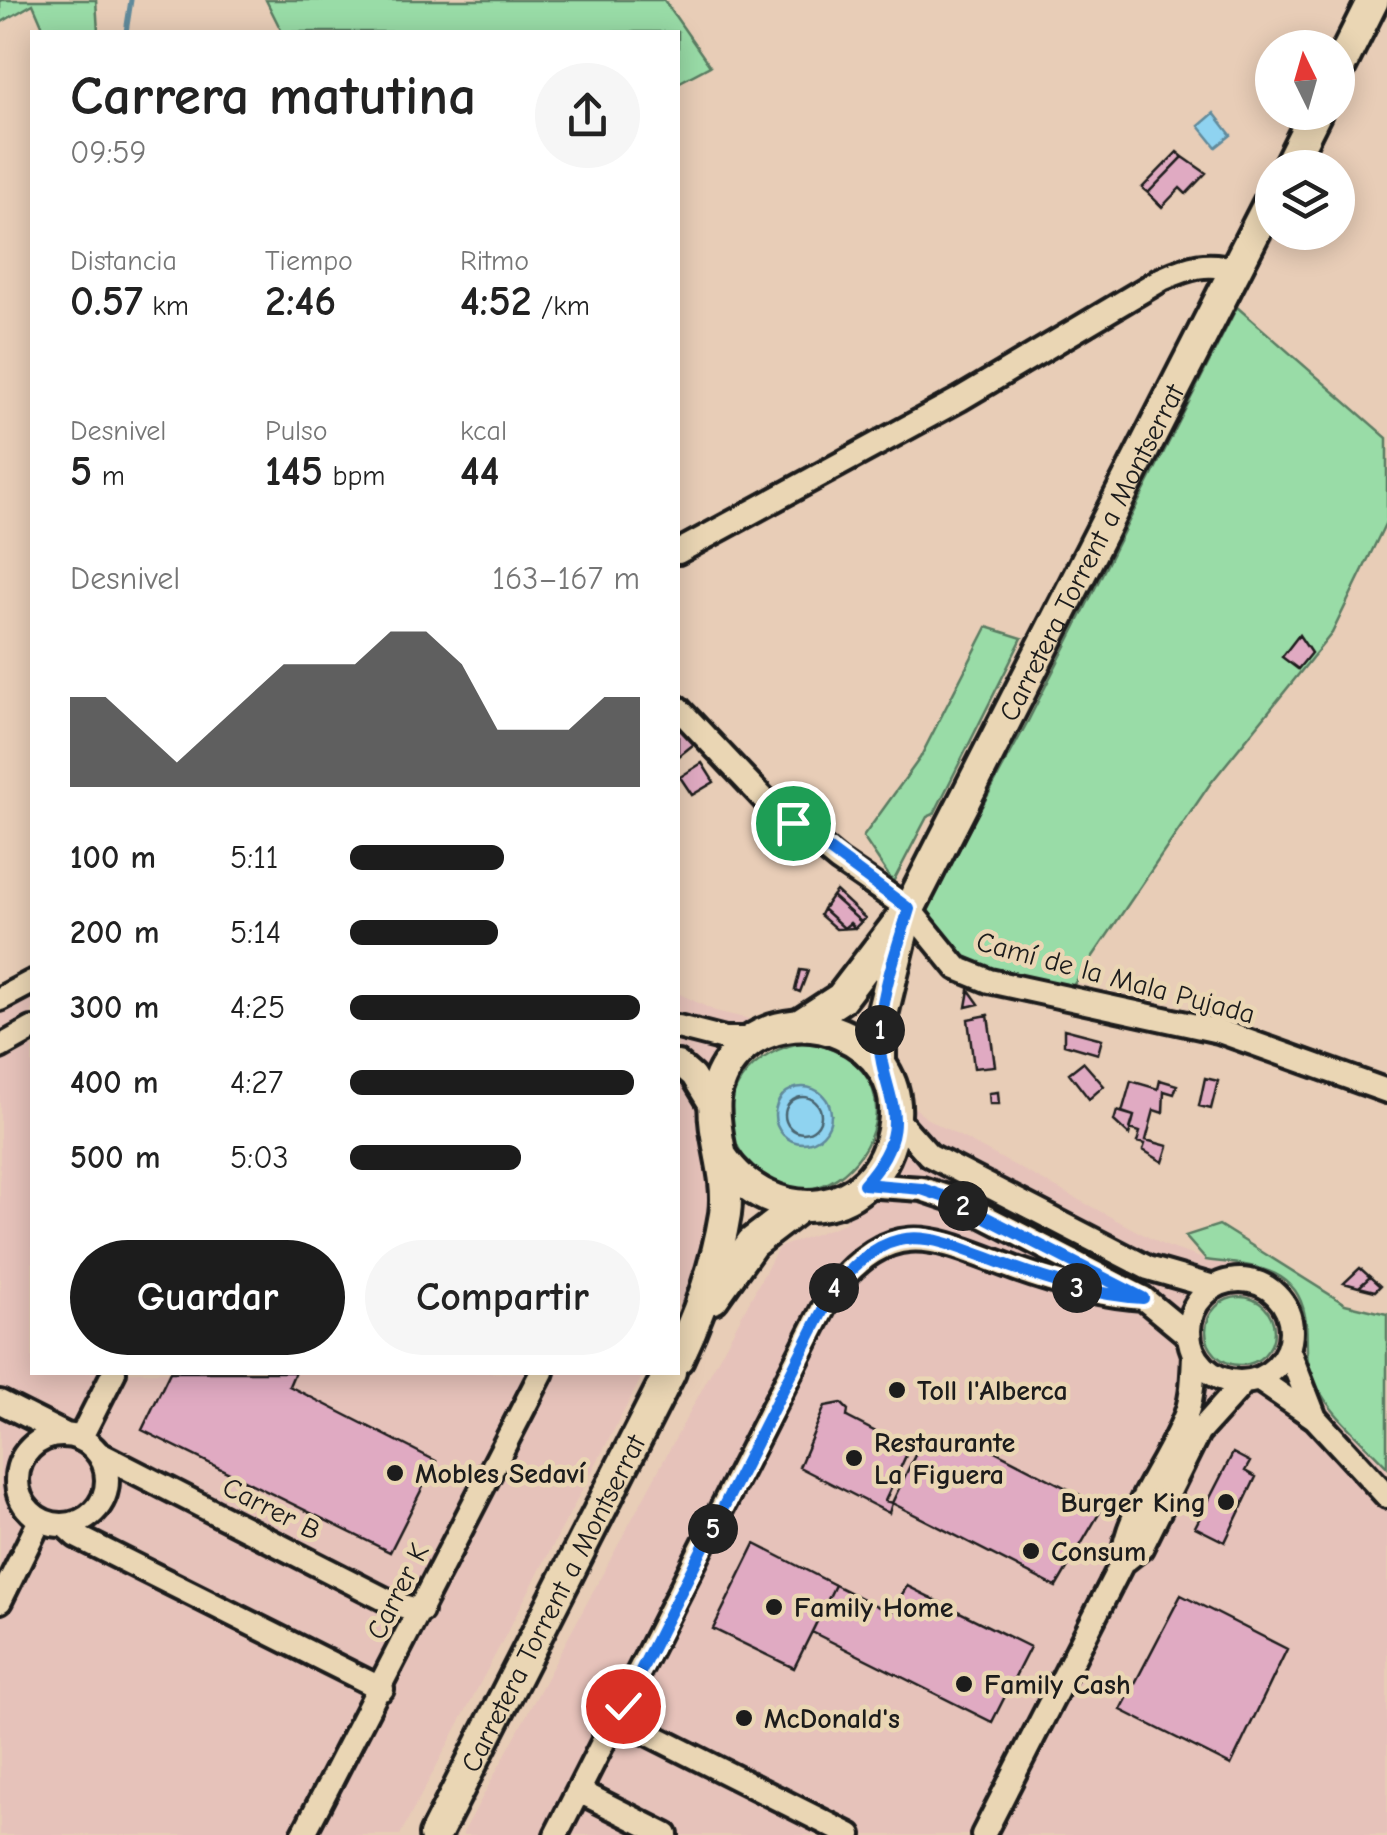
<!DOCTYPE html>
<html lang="es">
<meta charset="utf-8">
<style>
:root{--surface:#fff;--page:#f6f6f6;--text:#222;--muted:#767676;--accent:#1c1c1c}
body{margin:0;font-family:"Comic Neue",sans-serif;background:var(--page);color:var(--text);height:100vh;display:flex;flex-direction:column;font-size:38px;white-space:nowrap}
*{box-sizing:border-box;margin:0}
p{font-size:32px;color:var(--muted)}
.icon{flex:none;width:55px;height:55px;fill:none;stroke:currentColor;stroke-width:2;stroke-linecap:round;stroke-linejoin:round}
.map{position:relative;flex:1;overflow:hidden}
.sheet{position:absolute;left:30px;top:30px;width:650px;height:1345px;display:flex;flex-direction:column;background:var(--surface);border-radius:0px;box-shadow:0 5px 25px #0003}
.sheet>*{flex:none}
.needle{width:65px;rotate:355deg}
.tools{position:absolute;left:1255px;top:30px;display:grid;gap:20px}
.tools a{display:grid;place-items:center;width:100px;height:100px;border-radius:50%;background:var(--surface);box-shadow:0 5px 25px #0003;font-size:50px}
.pin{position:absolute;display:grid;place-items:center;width:85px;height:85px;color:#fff;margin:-42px;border:5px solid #fff;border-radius:50%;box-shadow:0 2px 10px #0007}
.km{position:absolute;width:50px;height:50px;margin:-25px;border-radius:50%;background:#222;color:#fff;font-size:28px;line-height:50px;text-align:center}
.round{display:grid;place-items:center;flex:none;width:105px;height:105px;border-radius:52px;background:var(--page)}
.headline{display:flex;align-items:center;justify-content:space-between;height:170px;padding:0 40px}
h1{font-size:55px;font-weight:800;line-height:75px}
.stats{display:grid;grid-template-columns:repeat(3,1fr);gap:15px;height:170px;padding:10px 40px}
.stats div{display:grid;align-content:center}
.stats b{font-size:42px;font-weight:800}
.stats small{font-size:28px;font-weight:400}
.stats p{font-size:28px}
.chart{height:280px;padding:20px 40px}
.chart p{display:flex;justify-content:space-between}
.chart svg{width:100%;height:180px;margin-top:10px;fill:var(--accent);opacity:.7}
.cta{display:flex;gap:20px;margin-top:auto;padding:20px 40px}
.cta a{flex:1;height:115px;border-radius:60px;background:var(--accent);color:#fff;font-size:40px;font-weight:800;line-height:115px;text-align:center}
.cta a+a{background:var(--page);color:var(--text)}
ul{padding:0 40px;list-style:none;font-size:32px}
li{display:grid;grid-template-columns:160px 120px 1fr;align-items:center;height:75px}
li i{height:25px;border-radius:12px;background:var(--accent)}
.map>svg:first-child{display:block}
</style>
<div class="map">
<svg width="1387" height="1835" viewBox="0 0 1387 1835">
<rect width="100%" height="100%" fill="#e8cdb7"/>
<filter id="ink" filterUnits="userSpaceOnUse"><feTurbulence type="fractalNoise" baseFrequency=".01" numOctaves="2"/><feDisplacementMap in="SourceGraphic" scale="20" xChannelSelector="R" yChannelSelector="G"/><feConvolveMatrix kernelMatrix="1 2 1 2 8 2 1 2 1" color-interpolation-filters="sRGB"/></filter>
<g filter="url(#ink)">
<path fill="#e6c2ba" d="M32,975V1372L644,1373L400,1835H0V992Z
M678,993L715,1011L749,1019L737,1044L712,1246L678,1310Z
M896,1090L926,1118L1163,1245L1206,1260L1269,1269L1300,1299L1310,1371L1323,1396L1387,1467V1835H462L778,1248L845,1223Z"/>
<path fill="#99dca7" stroke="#5a7c62" stroke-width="2.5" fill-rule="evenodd" d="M0,0H96L98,32H45L33,4L0,23Z
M266,0H664L710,66L678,83V32H282Z
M1237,307L1387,438V520L1332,633L1210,784L1068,993L976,973L955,955L924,914L1029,719Z
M987,627L1022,638L934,814L927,817L893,882L863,837L920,758Z
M808,1042C961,1077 819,1268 742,1154C706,1100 754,1047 808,1042ZM782,1096H823L831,1114L775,1111Z
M1219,1225L1345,1304L1387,1314V1467C1361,1439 1321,1407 1310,1370C1304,1352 1309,1334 1305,1316C1296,1264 1247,1266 1206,1260L1185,1236Z
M1206 1331a34 34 0 1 1 68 0a34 34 0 1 1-68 0Z"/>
<path fill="#8fd3f0" stroke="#618a9b" stroke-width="2.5" d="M1214,113L1231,135L1216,147L1199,126Z
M775 1115a28 28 0 1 1 56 0a28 28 0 1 1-56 0Z"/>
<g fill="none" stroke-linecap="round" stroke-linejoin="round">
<path stroke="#4a6571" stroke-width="2.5" d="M785 1115a18 18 0 1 1 36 0a18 18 0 1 1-36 0Z"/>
<path stroke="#618a9b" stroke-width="5" d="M126,32L131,0"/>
</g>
<path fill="#e0aac2" stroke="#1c1c1c" stroke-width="2.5" d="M1177,152L1183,157L1148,193L1142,188Z
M1183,157L1206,173L1186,194L1180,188L1162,207L1148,193Z
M1299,635L1311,653L1298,669L1282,657Z
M678,724L694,744L679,756L678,754Z
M702,763L714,782L692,795L680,777Z
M836,891L865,918L861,922L832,896Z
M832,896L861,922L855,928L850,923L844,928L823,909Z
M823,909L844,928L850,923L855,928L836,929L820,915Z
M800,970L808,971L800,992L795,990Z
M969,990L979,1004L966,1007Z
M988,1015L995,1066L974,1068L968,1019Z
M1064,1029L1102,1039L1098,1054L1064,1044Z
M1083,1062L1104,1086L1089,1099L1069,1073Z
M1205,1078L1218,1081L1211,1109L1199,1106Z
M1160,1080L1177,1085L1174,1094L1164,1091L1163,1113L1154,1110L1146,1140L1168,1146L1163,1162L1143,1150L1145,1144L1137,1142L1140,1132L1130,1129L1134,1116L1122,1112L1131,1081L1158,1089Z
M998,1092L999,1104H990L989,1093Z
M1117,1111L1134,1116L1129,1135L1114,1121Z
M1360,1268L1370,1277L1359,1287L1344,1283Z
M1370,1277L1380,1286L1375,1291L1359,1287Z
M170,1372H295L289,1386L436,1461L390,1552L142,1430Z
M841,1403L848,1410L847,1417L909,1449L885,1501L892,1503L889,1513L799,1467L825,1406Z
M985,1446L1103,1507L1056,1587L892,1503L918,1449Z
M1233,1453L1250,1462L1245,1471L1256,1477L1225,1542L1195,1527Z
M755,1544L835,1585L794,1668L713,1629Z
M835,1585L891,1613L907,1586L1030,1647L992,1722L812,1632Z
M1181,1595L1287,1649L1231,1765L1121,1710Z"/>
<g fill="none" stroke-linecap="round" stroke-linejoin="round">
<defs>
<path id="minor" d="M678,552L960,399L1162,279C1189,267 1207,261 1236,270
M678,708L766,801L839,861L909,909L957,968L989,981L1219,1031L1387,1091
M0,999L32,982
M678,1027L725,1039H753
M0,1047L32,1029
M678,1063L693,1076L712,1107
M896,1118L929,1155L1148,1268L1214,1287
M864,1185L922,1189L949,1198L1143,1298L1189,1336
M1189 1331a51 51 0 1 1 102 0a51 51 0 1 1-102 0Z
M1288,1349L1315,1418
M1258,1379L1315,1418L1387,1496
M0,1402L66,1435
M17 1480a45 45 0 1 1 90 0a45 45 0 1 1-90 0Z
M80,1439L114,1372
M98,1453L392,1603L421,1611
M64,1525L76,1536L382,1689
M1122,1563L1141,1548L1198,1433L1244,1382
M0,1601L40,1520
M623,1706L641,1730L850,1835
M579,1791L666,1835
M303,1835L542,1372
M556,1835L833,1289C896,1213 937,1240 1016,1269C1058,1284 1099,1295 1143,1298
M983,1835L1122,1563C1127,1511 1163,1470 1183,1422C1193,1401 1193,1377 1194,1354"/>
<g id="secondary">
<path d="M1338,70L1373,0"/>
<path d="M1288,168L1316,112"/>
<path id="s1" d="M801,1024L841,998L909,909L1272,198"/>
<path d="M880,1064V1023L904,925"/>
<path d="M713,1298L752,1243L799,1207"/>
<path d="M678,1358C700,1312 717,1264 725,1214C733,1156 690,1104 736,1054C792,992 908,1039 894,1125C879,1222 772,1231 721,1156"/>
<path id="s2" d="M435,1835L670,1372"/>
</g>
</defs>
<use href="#minor" stroke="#1c1c1c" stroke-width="30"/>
<use href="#secondary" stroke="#1c1c1c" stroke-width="38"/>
<use href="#minor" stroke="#ead6b4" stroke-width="22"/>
<use href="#secondary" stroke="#ead6b4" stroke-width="30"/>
</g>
</g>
<g fill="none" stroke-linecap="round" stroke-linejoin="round" filter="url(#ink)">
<defs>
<path id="route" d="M623,1706L833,1290C896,1213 930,1237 1009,1266C1053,1282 1096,1295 1143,1298L948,1198L922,1189L864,1184C925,1116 873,1093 880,1023C884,985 898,946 909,909L793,823"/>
</defs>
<use href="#route" stroke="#fff" stroke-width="20"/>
<use href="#route" stroke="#1a73e8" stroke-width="12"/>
</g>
<g fill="#1c1c1c" stroke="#ead6b4" stroke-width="4">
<circle cx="897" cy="1390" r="10"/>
<circle cx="854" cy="1458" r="10"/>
<circle cx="395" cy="1473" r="10"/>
<circle cx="1226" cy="1502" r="10"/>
<circle cx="1031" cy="1551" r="10"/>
<circle cx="774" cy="1607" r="10"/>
<circle cx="964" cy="1684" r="10"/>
<circle cx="744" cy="1718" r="10"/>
</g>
<g text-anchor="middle" stroke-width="9" stroke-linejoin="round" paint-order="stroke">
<g font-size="28" fill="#1c1c1c" stroke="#ead6b4">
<text dy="10" stroke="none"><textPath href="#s1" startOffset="560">Carretera Torrent a Montserrat</textPath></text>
<text transform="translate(1116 977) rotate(15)" y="10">Camí de la Mala Pujada</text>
<text transform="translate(272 1508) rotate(27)" y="10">Carrer B</text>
<text transform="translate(397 1591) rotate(-63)" y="10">Carrer K</text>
<text dy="10" stroke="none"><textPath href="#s2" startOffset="260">Carretera Torrent a Montserrat</textPath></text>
</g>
<g font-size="28" font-weight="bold" fill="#1c1c1c" stroke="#ead6b4" text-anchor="start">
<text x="917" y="1400">Toll l'Alberca</text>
<text x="874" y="1452">Restaurante<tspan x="874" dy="32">La Figuera</tspan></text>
<text x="415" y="1483">Mobles Sedaví</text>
<text x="1206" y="1512" text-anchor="end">Burger King</text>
<text x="1051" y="1561">Consum</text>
<text x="794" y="1617">Family Home</text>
<text x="984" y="1694">Family Cash</text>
<text x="764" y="1728">McDonald's</text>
</g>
</g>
</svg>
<div class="tools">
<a><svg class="needle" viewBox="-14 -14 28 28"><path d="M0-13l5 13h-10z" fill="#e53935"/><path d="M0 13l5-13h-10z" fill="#767676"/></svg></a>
<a><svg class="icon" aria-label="layers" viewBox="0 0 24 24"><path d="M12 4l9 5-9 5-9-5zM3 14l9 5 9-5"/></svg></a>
</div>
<div class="pin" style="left:793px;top:823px;background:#1e9e55"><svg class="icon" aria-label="arrive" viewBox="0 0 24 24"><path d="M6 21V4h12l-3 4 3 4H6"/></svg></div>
<div class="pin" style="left:623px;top:1706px;background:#d93025"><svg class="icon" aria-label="check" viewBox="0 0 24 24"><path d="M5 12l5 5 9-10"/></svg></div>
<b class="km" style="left:880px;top:1030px">1</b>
<b class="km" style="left:963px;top:1206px">2</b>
<b class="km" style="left:1077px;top:1288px">3</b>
<b class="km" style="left:834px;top:1288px">4</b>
<b class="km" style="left:713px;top:1529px">5</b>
<section class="sheet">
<div class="headline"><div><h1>Carrera matutina</h1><p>09:59</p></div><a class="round"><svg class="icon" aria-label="share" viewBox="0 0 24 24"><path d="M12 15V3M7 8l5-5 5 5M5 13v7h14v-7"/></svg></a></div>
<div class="stats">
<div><p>Distancia</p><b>0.57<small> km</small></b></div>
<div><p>Tiempo</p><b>2:46</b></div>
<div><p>Ritmo</p><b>4:52<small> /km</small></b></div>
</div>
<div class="stats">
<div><p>Desnivel</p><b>5<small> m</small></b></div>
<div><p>Pulso</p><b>145<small> bpm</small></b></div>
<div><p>kcal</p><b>44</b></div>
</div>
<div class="chart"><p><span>Desnivel</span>163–167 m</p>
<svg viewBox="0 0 160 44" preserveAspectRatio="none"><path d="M0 44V22L10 22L20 30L30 38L40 30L50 22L60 14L70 14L80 14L90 6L100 6L110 14L120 30L130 30L140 30L150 22L160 22V44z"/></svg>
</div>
<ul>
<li><b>100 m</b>5:11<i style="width:53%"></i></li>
<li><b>200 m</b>5:14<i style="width:51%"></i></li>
<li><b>300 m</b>4:25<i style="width:100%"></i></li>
<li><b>400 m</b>4:27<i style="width:98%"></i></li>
<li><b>500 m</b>5:03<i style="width:59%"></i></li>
</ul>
<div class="cta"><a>Guardar</a><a>Compartir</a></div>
</section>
</div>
